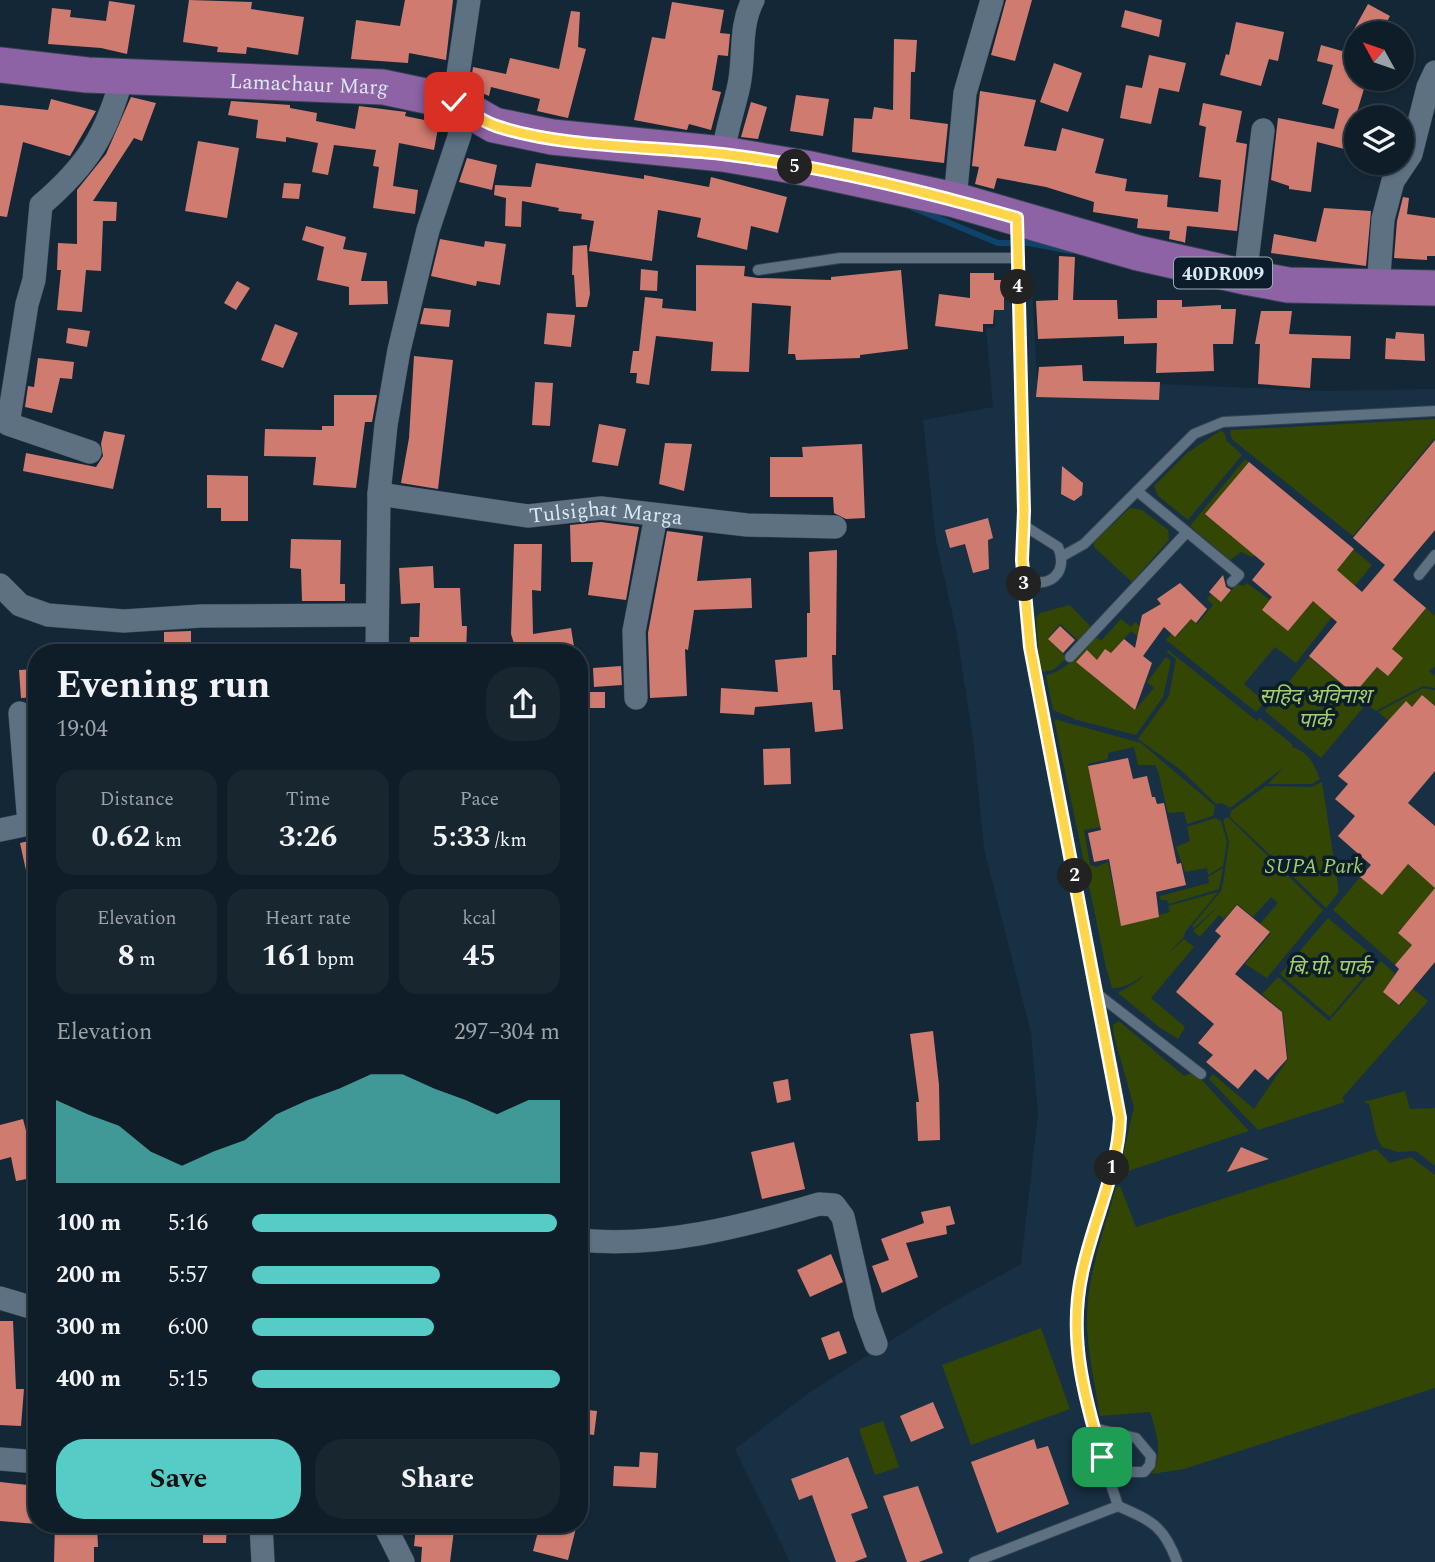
<!DOCTYPE html>
<meta charset="utf-8">
<style>
:root{--surface:#0f1d28;--page:#182630;--text:#f1f3f6;--muted:#9ba2a8;--line:#2f3b45;--accent:#55cdc6}
body{margin:0;font-family:Spectral,"Noto Sans Devanagari",serif;background:var(--page);color:var(--text);height:100vh;display:flex;flex-direction:column;font-size:26px;white-space:nowrap}
*{box-sizing:border-box;margin:0}
p{font-size:23px;color:var(--muted)}
.icon{flex:none;width:38px;height:38px;fill:none;stroke:currentColor;stroke-width:2;stroke-linecap:round;stroke-linejoin:round}
.map{position:relative;flex:1;overflow:hidden}
.drawer{position:absolute;left:28px;top:644px;width:560px;height:889px;display:flex;flex-direction:column;background:var(--surface);border-radius:28px;box-shadow:0 2px 5px #0004,0 0 0 2px var(--line)}
.drawer>*{flex:none}
.needle{width:46px;rotate:310deg}
.controls{position:absolute;left:1344px;top:21px;display:grid;gap:14px}
.controls a{display:grid;place-items:center;width:70px;height:70px;border-radius:50%;background:var(--surface);box-shadow:0 2px 5px #0004,0 0 0 2px var(--line);font-size:35px}
.pin{position:absolute;display:grid;place-items:center;width:60px;height:60px;color:#fff;margin:-30px;border-radius:14px;box-shadow:0 4px 10px #0006}
.km{position:absolute;width:35px;height:35px;margin:-18px;border-radius:50%;background:#222;color:#fff;font-size:19px;line-height:35px;text-align:center}
.round{display:grid;place-items:center;flex:none;width:74px;height:74px;border-radius:28px;background:var(--page)}
.summary{display:flex;align-items:center;justify-content:space-between;height:119px;padding:0 28px}
h1{font-size:38px;font-weight:700;line-height:52px}
.stats{display:grid;grid-template-columns:repeat(3,1fr);gap:10px;height:119px;padding:7px 28px}
.stats div{display:grid;align-content:center;border-radius:18px;background:var(--page);text-align:center}
.stats b{font-size:30px;font-weight:700}
.stats small{font-size:19px;font-weight:400}
.stats p{font-size:19px}
.chart{height:196px;padding:14px 28px}
.chart p{display:flex;justify-content:space-between}
.chart svg{width:100%;height:126px;margin-top:7px;fill:var(--accent);opacity:.7}
.button{display:flex;gap:14px;margin-top:auto;padding:14px 28px}
.button a{flex:1;height:80px;border-radius:28px;background:var(--accent);color:#111;font-size:28px;font-weight:700;line-height:80px;text-align:center}
.button a+a{background:var(--page);color:var(--text)}
ul{padding:0 28px;list-style:none;font-size:23px}
li{display:grid;grid-template-columns:112px 84px 1fr;align-items:center;height:52px}
li i{height:18px;border-radius:9px;background:var(--accent)}
.map>svg:first-child{display:block}
</style>
<div class="map">
<svg width="1435" height="1562" viewBox="0 0 1435 1562">
<rect width="100%" height="100%" fill="#142736"/>
<path fill="#183044" d="M1032,284L1037,379L1325,391L1435,389V1562H790L735,1449L810,1392L942,1308L1021,1264L1038,1114L1031,1033L984,849L974,746L957,634L936,541L923,420L993,407L986,328L995,327V286Z"/>
<path fill="#334604" d="M1435,419V438L1353,536L1233,440L1230,434L1231,430Z
M1220,431L1224,432L1227,441L1242,455L1188,520L1158,496L1154,486L1187,453Z
M1245,459L1249,462L1206,514L1255,555L1252,557L1241,552L1230,560L1190,526Z
M1130,508L1142,510L1168,530L1169,540L1132,582L1094,547V542Z
M1354,550L1372,565L1332,614L1337,570Z
M1247,583L1270,600L1313,601L1332,617L1296,663L1275,647L1244,684L1265,702L1256,712L1166,640L1173,631L1178,635L1191,619L1197,624L1213,605L1207,599L1211,594L1221,602L1237,584L1243,586Z
M1070,605L1093,629L1081,643L1060,624L1048,638L1067,658L1053,670L1043,672L1039,660L1036,618L1040,613Z
M1426,608L1435,616V666L1429,671L1435,676V688L1423,686L1376,711L1366,704L1321,758L1265,711L1309,657L1354,694L1377,667L1388,676L1392,649Z
M1121,619L1131,627L1135,622L1147,632L1141,639L1131,631L1111,653L1105,650L1088,672L1135,710L1154,688L1147,682L1166,657L1171,661L1163,697L1136,735L1077,720L1053,710L1046,675C1066,672 1082,650 1095,636L1101,641Z
M1168,650L1257,721L1260,718L1293,745L1292,747C1309,752 1314,764 1320,779L1312,784H1268L1283,768L1230,808L1222,803L1216,804L1181,770L1138,739L1169,696L1176,659L1167,652Z
M1423,688L1435,690V706L1422,695L1412,707L1405,701L1389,721L1378,712Z
M1054,719L1141,743L1215,806L1213,816L1187,824L1184,812L1168,813L1158,771L1155,765H1138L1134,747L1108,753V759L1088,764L1101,827L1084,830L1090,865L1096,867L1108,862L1121,925L1170,912L1168,906L1218,892L1185,932L1184,937C1166,954 1139,989 1112,988L1106,967Z
M1322,782L1339,892L1326,908L1230,817L1231,811L1266,786L1311,787Z
M1228,817L1323,910L1267,978L1245,964L1271,933L1260,924L1278,903L1271,897L1253,917L1237,904L1224,919L1219,915L1200,937L1193,931L1222,903L1194,928L1192,926L1221,891L1223,883L1229,842L1223,820Z
M1215,818L1221,821L1227,842L1223,866L1208,875L1207,868L1185,872L1176,847L1190,841L1187,827Z
M1406,863L1431,884H1435V891L1398,932L1412,945L1395,965L1333,910L1360,877Z
M1223,868L1219,889L1169,904L1167,900H1161L1160,896L1209,883L1208,877Z
M1328,918L1378,960L1330,1017L1280,974Z
M1184,939L1194,947L1151,998L1185,1027L1178,1039L1159,1027L1118,993L1138,981Z
M1381,961L1395,974L1384,993L1400,1006L1412,988L1428,1001L1342,1098L1345,1102L1258,1130L1209,1079L1213,1074L1254,1109L1288,1059L1283,1012L1262,994L1278,977L1329,1021Z
M1119,1021L1184,1076L1191,1073L1200,1078L1249,1131L1119,1174L1134,1107L1114,1036L1113,1025Z
M1405,1091L1410,1109L1435,1108V1166L1416,1151L1398,1152L1382,1147C1373,1132 1374,1120 1369,1104L1363,1102Z
M1376,1149L1390,1163L1411,1157L1435,1175V1388L1184,1469L1152,1474C1163,1455 1157,1432 1150,1412L1100,1416C1095,1384 1087,1351 1087,1319C1087,1275 1105,1229 1116,1187L1120,1186L1136,1227Z
M1041,1328L1070,1409L971,1445L942,1365Z
M883,1421L899,1467L875,1475L859,1429Z"/>
<g fill="none" stroke-linecap="round" stroke-linejoin="round">
<path stroke="#0e436b" stroke-width="6" d="M911,207L998,243H1029L1071,251"/>
</g>
<path fill="#d07b70" d="M189,0L252,2L251,9L304,17L298,55L247,47L246,54L217,52L218,47L183,42Z
M405,0H453L446,60L409,53L408,63L351,59L356,20L400,26Z
M1006,0H1032L1015,61L991,55Z
M109,1L135,5L127,54L101,48L48,44L52,8L71,10L70,17L106,21Z
M672,2L724,10L720,33L730,34L728,56L718,55L712,90L721,92L711,130L689,124L687,130L634,120L652,37L665,39Z
M1368,4L1390,16L1381,33H1356V79H1367L1356,115V152L1317,142L1311,192L1289,189V186L1271,180L1278,118L1334,129L1339,109L1322,104L1333,65L1317,61L1321,45L1342,51Z
M1125,10L1162,20L1159,37L1121,27Z
M571,11L580,12L578,47L586,49L568,118L537,111L540,99L491,87L489,96L470,88L473,67L506,74L510,58L559,69Z
M1236,22L1284,32L1278,61L1269,59L1261,86L1220,75L1226,54L1229,55Z
M894,39L917,40L915,72H911L910,119L948,124L944,163L852,152L854,118L872,119L874,107L893,110Z
M1149,55L1186,63L1179,92L1159,88L1151,124L1120,118L1126,85L1142,88Z
M1054,63L1082,73L1068,112L1040,102Z
M980,91L1036,100L1024,146L1056,151L1062,128L1104,139L1095,173L1127,179L1125,191L1168,195L1167,207L1218,212L1221,180L1199,177L1206,127L1199,125L1203,103L1242,111L1236,142L1247,144L1237,231L1187,226L1185,243L1183,242L1169,239L1170,231L1137,228L1138,219L1093,212L1094,202L1046,187L997,178L994,189L975,184L979,167L972,166Z
M796,95L829,99L823,136L790,131Z
M131,97L156,103L142,141L134,138L93,201L117,202L116,221H103L101,271L86,270L82,312L57,310L61,270H57L58,243L77,244V190L106,154Z
M51,99L96,111L70,156L23,142L7,217L0,216V105L48,110Z
M231,101L290,105V108L317,113L316,121L355,129L359,106L406,112L405,116L439,123L434,150L399,143L393,186L418,190L415,214L373,208L379,167L373,166L376,150L334,145L328,175L312,172L318,143L286,137V142L256,138L258,120L228,115Z
M751,102L767,107L758,139L741,137Z
M198,141L239,148L227,218L185,211Z
M467,158L497,165L492,190L459,182Z
M536,163L644,179V175L709,187L711,177L787,197L778,233L751,226L747,250L697,237L701,218L658,210L652,261L589,251L594,221L581,219L582,214L558,211L559,208L522,201L521,227L505,226L506,198L494,195L495,185L531,187Z
M284,183L301,184L299,199L282,198Z
M1403,197L1409,198L1407,214L1435,218V256H1427V260L1394,258L1397,221Z
M1324,208L1371,211L1366,266L1271,253L1274,234L1316,242Z
M306,226L346,237L343,249L367,253L361,281H387L388,304L349,305V287L317,280L324,247L302,240Z
M440,239L484,247L485,241L506,244L500,285L477,281L476,286L431,276Z
M587,245L590,294L587,307H576L574,275H572L573,246Z
M1059,256L1075,257L1073,300H1117L1118,319L1157,318V300H1182V307L1221,305V309H1236L1233,344H1213L1214,371L1156,373L1157,343L1124,344V336L1038,339L1036,301L1058,300Z
M696,265L745,266L744,276L758,278L831,280V277L901,270L908,349L860,355V358L796,360L795,354H788L791,306L752,303L749,372L711,371L713,342L656,336L649,385L636,383L637,373H630L633,351H639L645,297L663,299L662,308L696,311Z
M641,269L658,271L657,291L640,290Z
M970,273H994V280H1004V310H994L993,324H983V332L935,326L939,294L970,298Z
M237,281L250,288L236,310L224,303Z
M424,308L451,310L449,327L420,324Z
M1261,311H1292L1289,334L1351,336L1350,359L1312,358L1310,388L1258,384L1260,344H1255Z
M547,313L575,315L571,347L544,344Z
M275,324L298,333L283,368L261,360Z
M68,328L90,331L87,347L66,343Z
M1396,332L1424,334L1425,361L1385,359L1386,338L1395,339Z
M414,356L453,360L438,489L401,483L409,438Z
M38,358L74,362L72,379L60,378L52,413L25,407L28,386L34,387Z
M1082,365L1083,381L1160,382L1159,400L1036,397L1039,367Z
M535,382L553,383L550,426L532,425Z
M334,395H377L372,422H365L356,488L313,485L316,457L264,456L265,429L322,430V426H334Z
M599,424L626,429L618,466L592,462Z
M104,431L125,435L113,489L23,471L26,453L96,467L103,456L101,444Z
M1435,440V530L1393,580L1426,608L1392,649L1403,658L1388,676L1377,667L1354,694L1309,656L1337,622L1313,601L1288,631L1262,610L1272,597L1252,580L1265,564L1205,514L1249,462L1354,549L1337,570L1362,592L1385,565L1353,538Z
M665,443L692,444L684,491L659,484Z
M862,444L865,518L846,519L834,513L833,497H770V457H803L802,447Z
M1062,466L1083,483L1082,495L1074,501L1061,494Z
M207,475L248,476V521H221V508H207Z
M988,518L993,538L988,540L989,569L973,573L965,544L950,548L945,530Z
M601,522L639,527L626,600L588,595L593,562H571L570,525Z
M667,531L703,536L697,581L751,578L752,608L694,610L688,650L685,649L687,696L650,698L648,633Z
M291,539L341,540L340,584H345V601H302L301,569L290,568Z
M514,544H542L541,591L532,590L533,634L571,628L575,653H517L511,634Z
M837,550L836,655H832L833,690H840L843,729L815,732L812,702L755,707L754,715L720,713L721,688L778,692L775,660L807,657V613H810L809,552Z
M433,566L434,588H460L462,626H467L466,653H409L410,637H419L420,603L401,604L399,568Z
M1223,575L1226,587L1231,590L1221,602L1209,592Z
M1180,583L1207,609L1196,623L1191,619L1175,637L1164,627L1143,656L1152,663L1135,710L1076,662L1087,650L1097,660L1105,649L1111,653L1124,639L1135,648L1142,615L1161,604L1157,599Z
M1060,626L1075,640L1063,653L1048,639Z
M191,631V653H164V632Z
M621,666L622,685L594,687L593,668Z
M37,669V697L21,698L19,670Z
M579,692H605V708H579Z
M1422,695L1435,706V771L1408,803L1435,826V888L1408,864L1382,895L1360,877L1371,865L1338,836L1355,816L1335,799L1348,784L1338,776L1406,701L1412,707Z
M790,748L791,784L764,785L763,749Z
M1128,758L1133,779L1147,776L1152,797H1155L1157,804L1164,803L1177,864L1181,863L1186,885L1156,892L1159,917L1121,926L1109,859L1094,862L1088,833L1101,830L1088,766Z
M37,839V888L30,889L20,843Z
M1435,888V962L1399,1005L1383,992L1399,969L1395,965L1412,945L1398,933Z
M1237,905L1270,932L1235,974L1282,1012L1287,1059L1268,1080L1255,1069L1238,1089L1206,1062L1213,1055L1198,1043L1214,1024L1176,992L1221,936L1215,931Z
M933,1031L939,1085L940,1140L918,1141L916,1102H919L910,1034Z
M788,1079L791,1100L777,1103L773,1082Z
M23,1119L34,1161H37V1177L16,1181L11,1157L0,1160V1125Z
M794,1142L805,1189L762,1199L751,1152Z
M1241,1147L1269,1159L1227,1172Z
M950,1206L955,1224L946,1226L947,1234L906,1243L918,1277L882,1293L872,1266L889,1260L881,1239L924,1223L921,1212Z
M831,1254L843,1282L810,1297L797,1270Z
M0,1321H13L16,1389H24L21,1426L0,1425Z
M839,1331L847,1353L829,1360L821,1338Z
M933,1402L944,1428L911,1442L900,1416Z
M579,1409L597,1411L594,1435L579,1433Z
M1034,1439L1037,1449L1048,1446L1069,1504L997,1533L971,1462Z
M640,1452L658,1453L656,1488L613,1486L614,1466L639,1467Z
M848,1457L868,1508L851,1514L867,1557L854,1562H836L812,1495L799,1500L791,1479Z
M0,1482L37,1486V1524L0,1521Z
M918,1486L943,1553L919,1562H907L883,1496Z
M55,1524H97L98,1547H94V1562H54Z
M203,1524H227L226,1543H203Z
M540,1524H577L568,1560L533,1551Z
M416,1526L454,1530L450,1562H421L422,1547L414,1546Z"/>
<g fill="none" stroke-linecap="round" stroke-linejoin="round">
<defs>
<path id="lane" d="M1017,225L1023,525
M758,270L840,258H1017
M1187,532L1239,575L1232,582
M1061,557L1084,544L1194,434L1223,422L1435,411
M1419,575L1435,555
M1024,579C1049,590 1069,573 1058,547L1023,525L1022,560L1030,647L1118,1098C1124,1159 1095,1214 1082,1273C1064,1353 1094,1431 1118,1506
M1070,657L1187,532L1137,491
M1096,993L1201,1074
M1094,1428L1136,1438L1151,1456L1150,1465L1144,1472H1123L1103,1457
M974,1562L1118,1506C1152,1521 1164,1526 1177,1562"/>
<g id="street">
<path d="M723,154C726,130 734,109 739,85C745,56 739,27 753,0"/>
<path d="M955,200L965,93L992,0"/>
<path d="M1245,277L1263,130"/>
<path d="M1378,289L1383,219L1393,181L1411,154L1428,87L1435,72"/>
<path d="M90,452L8,424L27,304L34,280L41,205C88,165 107,134 123,74"/>
<path id="s1" d="M379,494L528,516L601,508L747,525L835,527"/>
<path d="M0,585L20,605L48,615L124,621L201,616L377,615"/>
<path d="M377,653L379,494L386,425L399,350L428,230L460,134L454,102L469,0"/>
<path d="M636,698L634,631L656,516"/>
<path d="M0,830L29,824L20,713"/>
<path d="M579,1240C660,1248 742,1227 819,1204L834,1205L843,1217L865,1314L876,1344"/>
<path d="M0,1298L37,1309"/>
<path d="M0,1459L37,1462"/>
<path d="M261,1524L263,1562"/>
<path d="M384,1524L403,1562"/>
</g>
<g id="primary">
<path id="s2" d="M0,65L87,75L383,87L454,102L494,125L552,137L723,154L811,169L955,200L1138,253L1245,277L1288,285L1435,288"/>
</g>
</defs>
<use href="#lane" stroke="#354350" stroke-width="12"/>
<use href="#street" stroke="#354350" stroke-width="24"/>
<use href="#primary" stroke="#354350" stroke-width="37"/>
<use href="#lane" stroke="#5d7183" stroke-width="10"/>
<use href="#street" stroke="#5d7183" stroke-width="23"/>
<use href="#primary" stroke="#8d63a5" stroke-width="35"/>
</g>
<g fill="none" stroke-linecap="round" stroke-linejoin="round">
<defs>
<path id="route" d="M454,102C467,110 481,121 496,126C562,148 651,146 722,154C821,166 921,190 1017,218L1024,511L1022,560L1030,647L1120,1118C1118,1172 1093,1221 1082,1273C1068,1337 1084,1396 1102,1457"/>
</defs>
<use href="#route" stroke="#fff" stroke-width="14"/>
<use href="#route" stroke="#ffd54a" stroke-width="9"/>
</g>
<g text-anchor="middle" stroke-width="7" stroke-linejoin="round" paint-order="stroke">
<rect fill="#0b1d2b" stroke="#9daab6" stroke-width="2" x="1174" y="257.5" width="98" height="31" rx="5"/>
<g font-size="19" font-weight="bold" fill="#dbe7f1">
<text x="1223" y="280">40DR009</text>
</g>
<g font-size="21" fill="#dbe7f1" stroke="#0b1d2b">
<text dy="7" stroke="none"><textPath href="#s2" startOffset="310">Lamachaur Marg</textPath></text>
<text dy="7" stroke="none"><textPath href="#s1" startOffset="229">Tulsighat Marga</textPath></text>
</g>
<g font-size="21" font-style="italic" fill="#a8cd65" stroke="#0b1d2b">
<text x="1315" y="703">सहिद अविनाश<tspan x="1315" dy="24">पार्क</tspan></text>
<text x="1314" y="873">SUPA Park</text>
<text x="1329" y="974">बि.पी. पार्क</text>
</g>
</g>
</svg>
<div class="controls">
<a><svg class="needle" viewBox="-14 -14 28 28"><path d="M0-13l5 13h-10z" fill="#e53935"/><path d="M0 13l5-13h-10z" fill="#9ba2a8"/></svg></a>
<a><svg class="icon" aria-label="layers" viewBox="0 0 24 24"><path d="M12 4l9 5-9 5-9-5zM3 14l9 5 9-5"/></svg></a>
</div>
<div class="pin" style="left:1102px;top:1457px;background:#1e9e55"><svg class="icon" aria-label="arrive" viewBox="0 0 24 24"><path d="M6 21V4h12l-3 4 3 4H6"/></svg></div>
<div class="pin" style="left:454px;top:102px;background:#d93025"><svg class="icon" aria-label="check" viewBox="0 0 24 24"><path d="M5 12l5 5 9-10"/></svg></div>
<b class="km" style="left:1112px;top:1168px">1</b>
<b class="km" style="left:1075px;top:876px">2</b>
<b class="km" style="left:1024px;top:584px">3</b>
<b class="km" style="left:1018px;top:287px">4</b>
<b class="km" style="left:795px;top:167px">5</b>
<section class="drawer">
<div class="summary"><div><h1>Evening run</h1><p>19:04</p></div><a class="round"><svg class="icon" aria-label="share" viewBox="0 0 24 24"><path d="M12 15V3M7 8l5-5 5 5M5 13v7h14v-7"/></svg></a></div>
<div class="stats">
<div><p>Distance</p><b>0.62<small> km</small></b></div>
<div><p>Time</p><b>3:26</b></div>
<div><p>Pace</p><b>5:33<small> /km</small></b></div>
</div>
<div class="stats">
<div><p>Elevation</p><b>8<small> m</small></b></div>
<div><p>Heart rate</p><b>161<small> bpm</small></b></div>
<div><p>kcal</p><b>45</b></div>
</div>
<div class="chart"><p><span>Elevation</span>297–304 m</p>
<svg viewBox="0 0 160 44" preserveAspectRatio="none"><path d="M0 44V15L10 20L20 24L30 33L40 38L50 33L60 29L70 20L80 15L90 11L100 6L110 6L120 11L130 15L140 20L150 15L160 15V44z"/></svg>
</div>
<ul>
<li><b>100 m</b>5:16<i style="width:99%"></i></li>
<li><b>200 m</b>5:57<i style="width:61%"></i></li>
<li><b>300 m</b>6:00<i style="width:59%"></i></li>
<li><b>400 m</b>5:15<i style="width:100%"></i></li>
</ul>
<div class="button"><a>Save</a><a>Share</a></div>
</section>
</div>
